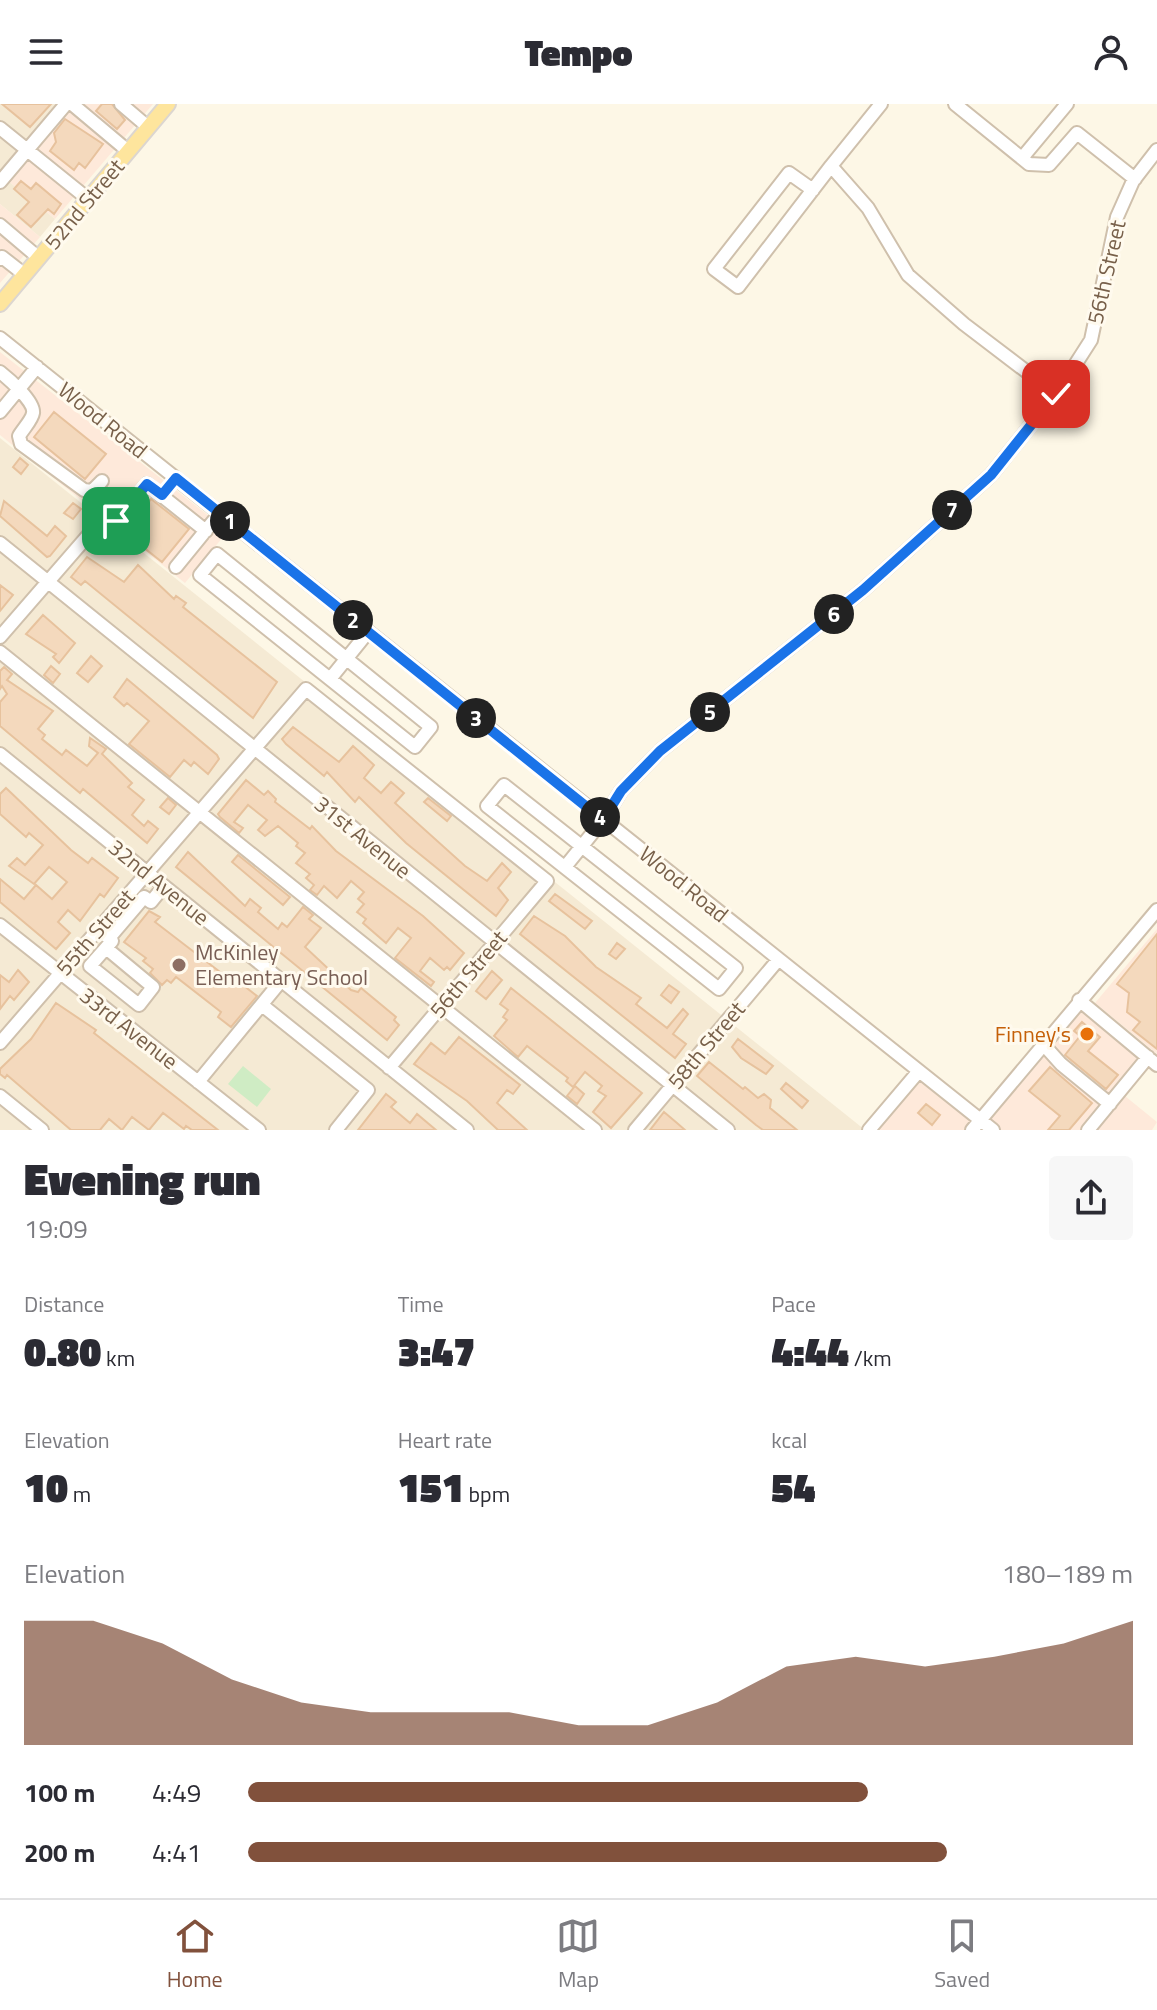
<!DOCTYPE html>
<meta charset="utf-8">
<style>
:root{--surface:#fff;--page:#f7f7f7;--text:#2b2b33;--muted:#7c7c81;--line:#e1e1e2;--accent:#81513c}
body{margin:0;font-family:"Titillium Web",sans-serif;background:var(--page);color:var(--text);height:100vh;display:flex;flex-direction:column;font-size:30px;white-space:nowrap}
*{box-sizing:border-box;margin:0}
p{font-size:26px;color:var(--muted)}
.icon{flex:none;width:44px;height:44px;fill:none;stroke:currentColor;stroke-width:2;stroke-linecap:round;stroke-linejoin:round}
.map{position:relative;height:1026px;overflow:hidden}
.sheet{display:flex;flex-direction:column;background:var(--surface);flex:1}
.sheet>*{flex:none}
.pin{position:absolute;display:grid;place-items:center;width:68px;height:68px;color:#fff;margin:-34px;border-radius:16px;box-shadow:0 4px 12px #0006}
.km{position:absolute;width:40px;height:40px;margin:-20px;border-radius:50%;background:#222;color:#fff;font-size:22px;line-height:40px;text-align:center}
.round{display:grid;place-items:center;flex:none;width:84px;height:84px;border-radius:8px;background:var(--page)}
.overview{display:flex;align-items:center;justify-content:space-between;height:136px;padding:0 24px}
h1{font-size:44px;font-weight:800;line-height:60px}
.figures{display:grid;grid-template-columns:repeat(3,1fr);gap:12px;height:136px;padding:8px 24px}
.figures div{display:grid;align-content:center}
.figures b{font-size:40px;font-weight:800}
.figures small{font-size:22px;font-weight:400}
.figures p{font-size:22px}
.chart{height:224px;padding:16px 24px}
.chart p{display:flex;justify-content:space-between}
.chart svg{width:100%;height:144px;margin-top:8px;fill:var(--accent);opacity:.7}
ul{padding:0 24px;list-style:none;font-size:26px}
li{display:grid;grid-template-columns:128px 96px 1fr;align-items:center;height:60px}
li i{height:20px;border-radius:10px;background:var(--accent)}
header{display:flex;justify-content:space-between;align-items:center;height:104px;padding:0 24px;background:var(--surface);font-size:36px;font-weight:800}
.tab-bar{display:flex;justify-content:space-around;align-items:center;height:112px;border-top:2px solid var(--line);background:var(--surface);font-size:22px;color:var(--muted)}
.tab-bar a{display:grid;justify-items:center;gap:4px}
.tab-bar .selected{color:var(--accent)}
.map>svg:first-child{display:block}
</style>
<header><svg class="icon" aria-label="menu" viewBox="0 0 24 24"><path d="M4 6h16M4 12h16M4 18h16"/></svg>Tempo<svg class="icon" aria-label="person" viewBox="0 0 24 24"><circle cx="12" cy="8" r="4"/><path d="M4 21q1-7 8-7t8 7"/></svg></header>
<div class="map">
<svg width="1157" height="1026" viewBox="0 0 1157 1026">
<rect width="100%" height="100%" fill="#fdf7e6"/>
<path fill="#f5ead4" d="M0,0H62L1,71L55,115L40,133L0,100Z
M0,334L865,1026H0Z"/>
<path fill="#fee9da" d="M71,0H153L55,115L7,76Z
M0,100L40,133L0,179Z
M0,248L228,427L185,479L0,331Z
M1157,825V950L1095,899Z
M1079,896L1148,953L1120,988L1157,1018L1152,1026H880L875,1022L919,967L981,1015Z"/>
<path fill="#cfecc4" d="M243,962L271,985L257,1003L228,980Z"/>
<path fill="#f4d9bd" stroke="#e7c29d" stroke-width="2" d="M2,0H51L30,23Z
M102,0H112L125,16L117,25L96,7Z
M65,15L103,40L85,64L79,59L74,66L50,47L56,38L54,29Z
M21,77L31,85L36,79L61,100L54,110L48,105L31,123L17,111L29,98L14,85Z
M54,308L106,350L85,375L34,333Z
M20,354L28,361L21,370L13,363Z
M151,395L189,425L162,458L124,428Z
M4,397L47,432L55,422L66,432L50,452L47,453L0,412Z
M73,399L81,405L73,415L64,409Z
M87,453L124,478L138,461L174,495L176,492L186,499L183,503L277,578L253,614L85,477L81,481L71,473Z
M0,481L13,491L0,507Z
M43,511L75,539L59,559L53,553L56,550L26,530Z
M91,552L102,562L88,578L77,569Z
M51,562L60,570L53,579L44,571Z
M4,563L12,570L7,576L53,607L38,625L45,631L42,635L62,651L66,646L87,662L98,649L89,642L90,634L106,645L102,650L132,679L128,683L144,696L132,711L144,722L148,717L158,725L147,739L83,685L80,689L0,622V598L7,590L2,582L0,585V567Z
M127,575L217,651L219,655L208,670L194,658L191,662L184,656L170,673L129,640L149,617L127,599L124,602L114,593Z
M293,623L339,658L353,642L374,661L364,674L381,689L391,678L404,689L395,699L465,762L487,777L502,759L511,768L498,784L508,796L496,812L406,739L359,693L355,698L327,668L324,672L286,640L282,635Z
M246,676L264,691L268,687L276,695L275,698L310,725L312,722L336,747L423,812L464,849L450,866L447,863L444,866L430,854L420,867L434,878L431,882L395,854L411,834L398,824L386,839L363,819L366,815L357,808L364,800L358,795L364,788L351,777L337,794L324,782L317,791L310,786L314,781L306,774L310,770L296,759L305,749L296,742L298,739L278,722L265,732L258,726L267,716L248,701L234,718L243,724L239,729L220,713L218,710Z
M6,684L71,746L88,759L92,754L118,774L104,793L100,790L80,817L68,806L58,818L70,829L56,845L0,798V775L24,795L36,781L52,795L67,778L49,763L34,780L9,762L17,754L25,761L43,741L29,729L26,733L0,710V690Z
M168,694L176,701L169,710L160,703Z
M428,694L451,712L447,717L424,698Z
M188,748L245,802L250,795L261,804L258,808L278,825L282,819L287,823L303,803L313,811L309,815L321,824L305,843L351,886L358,888L361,884L396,913L394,916L399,921L387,936L176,763Z
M238,751L290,793L283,801L232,758Z
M555,790L592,817L585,825L549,797Z
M149,807L160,813L155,818L237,881L239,878L257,892L231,923L218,913L221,908L176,873L171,879L167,876L162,881L150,869L153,865L143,857L146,854L124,838Z
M534,812L565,832L596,863L641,894L636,900L667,924L683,905L688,910L673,930L686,940L675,954L520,830Z
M1157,830V945L1133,926L1140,918L1127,908L1129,889L1117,880Z
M617,839L625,845L616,855L609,850Z
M18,866L29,878L14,896L10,892L0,905V871L9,878Z
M492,867L502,876L486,895L476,887Z
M669,881L679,888L671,899L661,891Z
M511,884L642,989L611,1024L593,1008L606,992L598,987L602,982L585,968L573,983L566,977L568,974L527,942L518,953L494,932L507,916L503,913L508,906L500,900Z
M56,899L96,926L94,929L218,1026H192L186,1022L184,1025L163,1009L149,1026L132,1013L122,1026L109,1015L100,1026H71L7,971L5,974L0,970V965L31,935Z
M1082,918L1100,933L1088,947L1118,971L1106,985L1065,951L1080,932L1074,927Z
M459,933L520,981L513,990L507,986L497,999L527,1026H498L467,997L414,960L431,939L445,950Z
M738,935L773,962L766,970L741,954L732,943Z
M709,958L743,985L745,983L758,994L764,990L771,996L770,1004L797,1026H763L756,1021L697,972Z
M1050,963L1092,999L1069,1026H1048L1060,1012L1029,987Z
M786,979L808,997L802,1004L781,985Z
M575,982L584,990L577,1000L567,992Z
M386,990L396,998L391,1003L410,1019L417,1010L436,1026H358Z
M926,1000L940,1011L932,1021L918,1009Z
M664,1008L677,1019L685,1026H650Z"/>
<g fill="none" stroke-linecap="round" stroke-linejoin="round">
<defs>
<path id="minor" d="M72,0L128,47
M121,0L148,23
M881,0L831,62L868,104L908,171L964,220L1056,290
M955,0L1029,60L1049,61L1077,29L1135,75
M0,24L88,95
M1022,54L1067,0
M0,78L66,0
M813,86L789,69L714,165L738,183L831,62
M0,121L39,154
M0,155L2,153L25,171
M0,234L993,1026
M0,268C9,275 35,298 33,309C32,316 23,325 19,332L21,340L84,386L92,387L102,377
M0,308L37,263
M116,417L147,380L206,427
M0,439L728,1026
M217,450L431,623L415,643L200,471Z
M176,463L220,409
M0,533L98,420
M0,548L595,1026
M330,575L368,528
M0,650L467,1026
M504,681L736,864L719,885L487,702Z
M565,763L603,716L621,687L660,647L863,486L991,371L1059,286L1091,236L1117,113L1133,77L1157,46
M0,821L259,1026
M98,825L112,837L90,862L139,901L153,883L106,844
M109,834L144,793L151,798L164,782
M1079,896L1157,961
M262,901L368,986L336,1026
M0,939L306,585L547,777L389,964
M1043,940L1061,960L1110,1000
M198,978L281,877
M0,992L42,1026
M635,1026L778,856
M869,1026L919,967
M972,1026L1157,806
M1088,1026L1148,953"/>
<path id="major" d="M0,200L168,0"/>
</defs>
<use href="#minor" stroke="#cfc0ac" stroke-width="16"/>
<use href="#major" stroke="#dcd6d0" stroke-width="18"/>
<use href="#minor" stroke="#fff" stroke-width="12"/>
<use href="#major" stroke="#fee59d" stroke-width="14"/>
</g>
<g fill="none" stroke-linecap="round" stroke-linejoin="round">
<defs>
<path id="route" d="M116,417L147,380L162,391L176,374L603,716L621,687L660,647L863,486L991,371L1056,290"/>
</defs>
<use href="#route" stroke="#fff" stroke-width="16"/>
<use href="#route" stroke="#1a73e8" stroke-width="10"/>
</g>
<circle fill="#8d6e63" stroke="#fffaee" stroke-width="3" cx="179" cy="861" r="8"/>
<circle fill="#e8710a" stroke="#fffaee" stroke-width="3" cx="1087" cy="930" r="8"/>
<g text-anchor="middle" stroke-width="6" stroke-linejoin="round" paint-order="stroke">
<g font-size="22" fill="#78604a" stroke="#fffaee">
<text transform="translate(84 100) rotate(-50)" y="8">52nd Street</text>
<text transform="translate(1106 168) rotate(-77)" y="8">56th Street</text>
<text transform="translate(103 316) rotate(39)" y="8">Wood Road</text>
<text transform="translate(363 733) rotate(39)" y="8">31st Avenue</text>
<text transform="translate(159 778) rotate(39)" y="8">32nd Avenue</text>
<text transform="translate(684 780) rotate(39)" y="8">Wood Road</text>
<text transform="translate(95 828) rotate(-49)" y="8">55th Street</text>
<text transform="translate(468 870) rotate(-50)" y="8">56th Street</text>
<text transform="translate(129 924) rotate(38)" y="8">33rd Avenue</text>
<text transform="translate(706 941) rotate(-50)" y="8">58th Street</text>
</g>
<g font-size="22" fill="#785e54" stroke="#fffaee" text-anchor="start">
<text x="195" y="856">McKinley<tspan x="195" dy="25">Elementary School</tspan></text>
</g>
<g font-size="22" fill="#c56008" stroke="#fffaee" text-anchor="end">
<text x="1071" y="938">Finney's</text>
</g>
</g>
</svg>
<div class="pin" style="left:116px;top:417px;background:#1e9e55"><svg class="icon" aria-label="arrive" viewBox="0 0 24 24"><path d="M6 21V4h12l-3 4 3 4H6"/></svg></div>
<div class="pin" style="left:1056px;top:290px;background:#d93025"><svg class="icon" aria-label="check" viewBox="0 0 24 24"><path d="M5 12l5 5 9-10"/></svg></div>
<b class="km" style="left:230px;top:417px">1</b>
<b class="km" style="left:353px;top:516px">2</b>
<b class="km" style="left:476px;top:614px">3</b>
<b class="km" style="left:600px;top:713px">4</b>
<b class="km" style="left:710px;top:608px">5</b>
<b class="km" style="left:834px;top:510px">6</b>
<b class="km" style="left:952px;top:406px">7</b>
</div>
<section class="sheet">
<div class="overview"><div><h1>Evening run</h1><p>19:09</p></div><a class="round"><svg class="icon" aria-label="share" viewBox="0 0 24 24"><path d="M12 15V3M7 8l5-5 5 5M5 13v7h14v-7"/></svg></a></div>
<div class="figures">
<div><p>Distance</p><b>0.80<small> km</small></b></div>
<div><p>Time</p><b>3:47</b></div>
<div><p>Pace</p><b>4:44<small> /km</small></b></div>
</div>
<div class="figures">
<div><p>Elevation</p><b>10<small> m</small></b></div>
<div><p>Heart rate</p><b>151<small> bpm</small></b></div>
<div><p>kcal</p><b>54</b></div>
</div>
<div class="chart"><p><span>Elevation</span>180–189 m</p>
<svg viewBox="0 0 160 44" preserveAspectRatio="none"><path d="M0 44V6L10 6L20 13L30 24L40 31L50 34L60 34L70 34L80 38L90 38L100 31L110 20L120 17L130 20L140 17L150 13L160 6V44z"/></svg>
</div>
<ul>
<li><b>100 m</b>4:49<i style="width:70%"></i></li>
<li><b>200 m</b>4:41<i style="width:79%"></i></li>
</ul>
</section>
<nav class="tab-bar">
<a class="selected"><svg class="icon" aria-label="home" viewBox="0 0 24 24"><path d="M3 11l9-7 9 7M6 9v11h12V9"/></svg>Home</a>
<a><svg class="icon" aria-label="map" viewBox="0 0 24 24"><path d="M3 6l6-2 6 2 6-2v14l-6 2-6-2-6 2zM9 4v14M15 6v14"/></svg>Map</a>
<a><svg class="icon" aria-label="saved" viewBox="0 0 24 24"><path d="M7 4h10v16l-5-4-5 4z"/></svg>Saved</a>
</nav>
